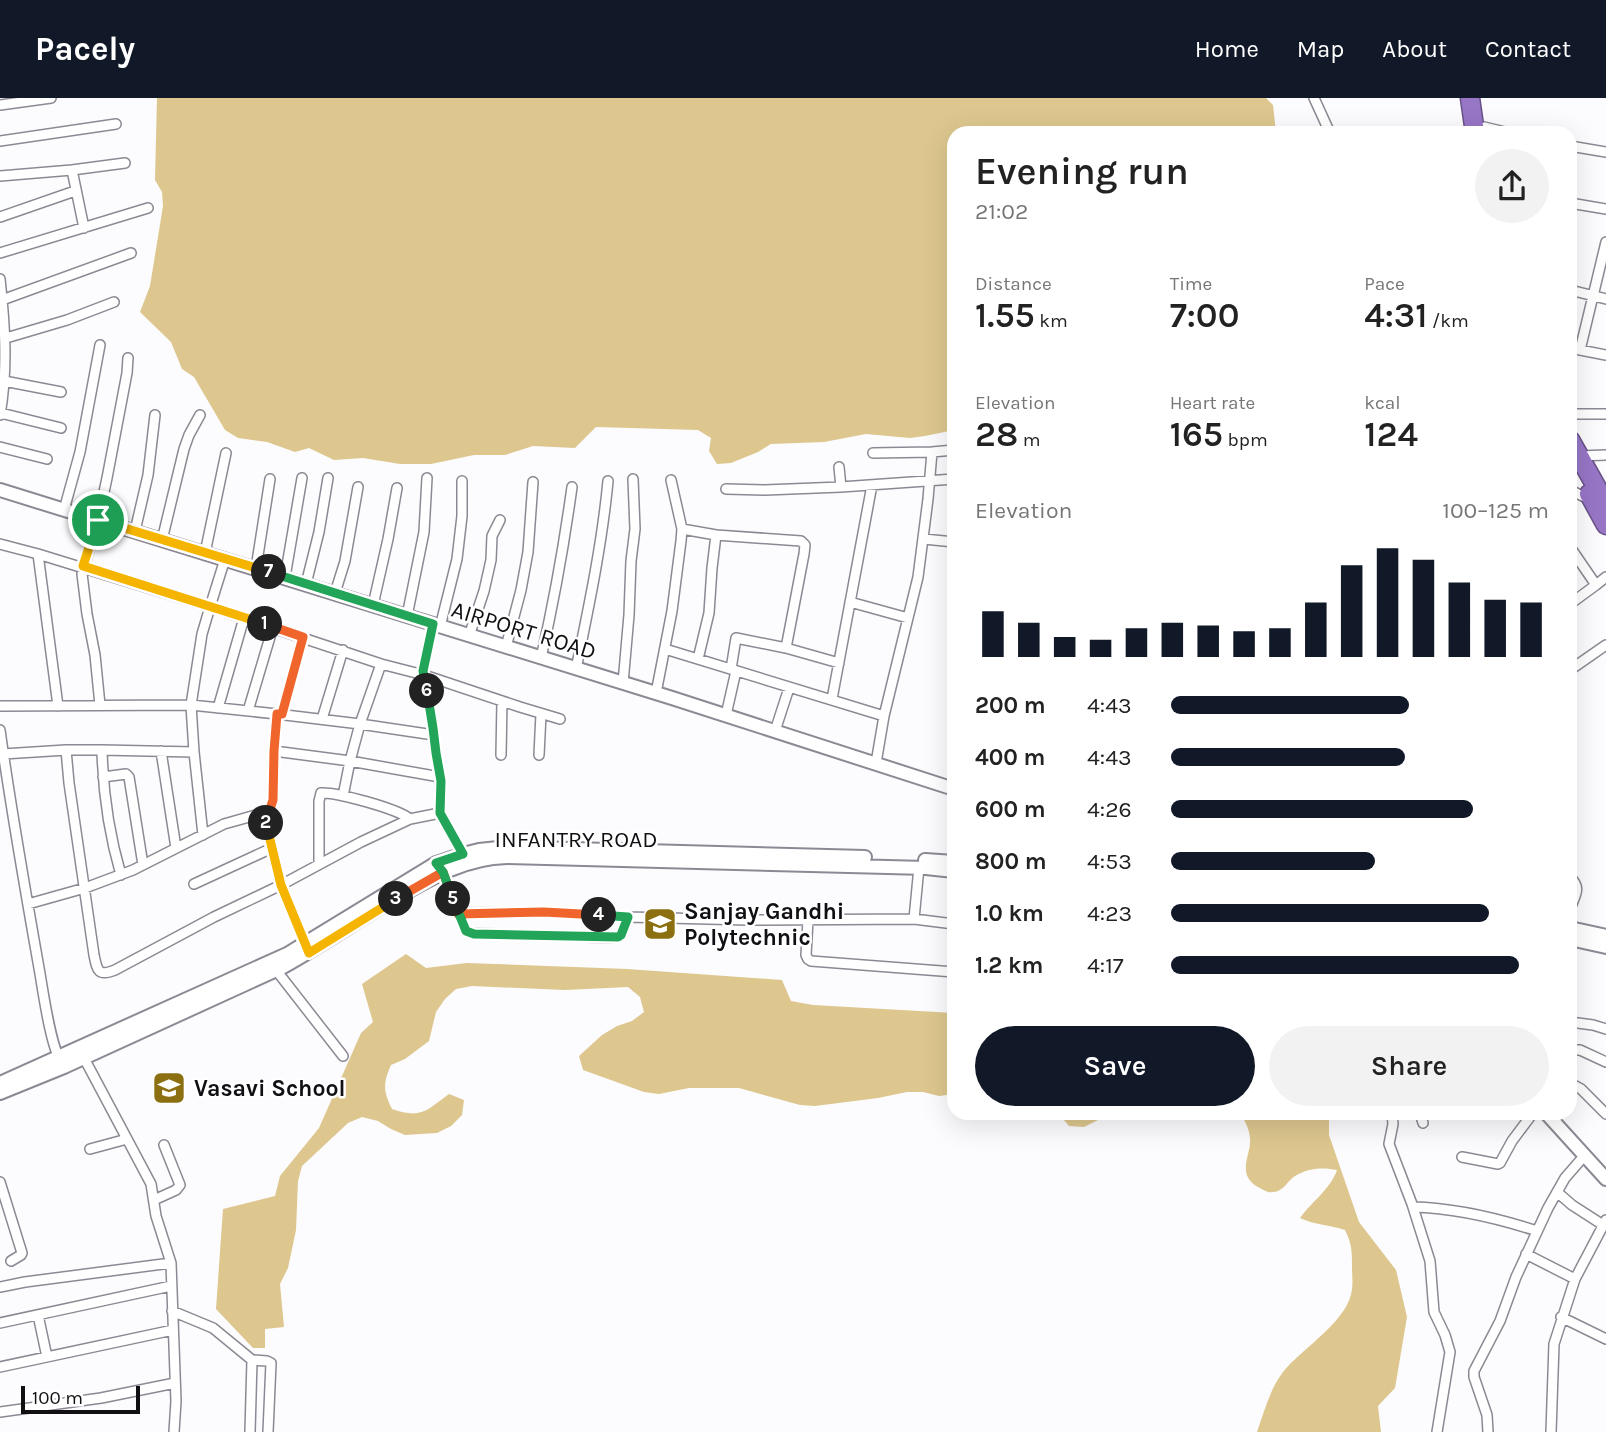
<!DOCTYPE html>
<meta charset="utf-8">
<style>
:root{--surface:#fff;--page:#f2f2f2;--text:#222;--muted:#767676;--accent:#111827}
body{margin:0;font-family:Karla,sans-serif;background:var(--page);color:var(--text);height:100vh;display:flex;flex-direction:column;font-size:26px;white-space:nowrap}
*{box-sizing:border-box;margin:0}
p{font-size:23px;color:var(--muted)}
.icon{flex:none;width:38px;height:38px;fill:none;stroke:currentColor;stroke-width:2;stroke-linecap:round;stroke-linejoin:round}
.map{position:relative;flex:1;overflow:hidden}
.details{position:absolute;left:947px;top:28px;width:630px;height:994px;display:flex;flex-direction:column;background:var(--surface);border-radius:21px;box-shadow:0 7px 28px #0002}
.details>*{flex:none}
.scale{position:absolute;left:21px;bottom:18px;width:119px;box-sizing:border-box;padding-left:7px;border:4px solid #110f13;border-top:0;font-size:19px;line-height:24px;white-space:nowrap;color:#110f13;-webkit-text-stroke:5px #fff;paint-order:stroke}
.pin{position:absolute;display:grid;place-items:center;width:60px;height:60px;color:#fff;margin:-30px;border:4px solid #fff;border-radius:50%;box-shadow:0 2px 7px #0007}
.km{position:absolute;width:35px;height:35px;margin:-18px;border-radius:50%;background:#222;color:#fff;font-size:19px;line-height:35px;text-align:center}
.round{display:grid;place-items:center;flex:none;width:74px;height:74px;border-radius:37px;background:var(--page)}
.summary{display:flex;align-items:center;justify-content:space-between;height:119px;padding:0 28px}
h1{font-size:38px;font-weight:600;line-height:52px}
.stats{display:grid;grid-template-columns:repeat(3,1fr);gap:10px;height:119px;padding:7px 28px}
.stats div{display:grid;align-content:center}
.stats b{font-size:35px;font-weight:600}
.stats small{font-size:19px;font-weight:400}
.stats p{font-size:19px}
.chart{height:196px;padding:14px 28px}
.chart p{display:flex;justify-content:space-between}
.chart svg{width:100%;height:126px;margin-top:7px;stroke:var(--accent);stroke-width:6}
.button{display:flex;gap:14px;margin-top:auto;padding:14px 28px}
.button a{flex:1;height:80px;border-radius:42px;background:var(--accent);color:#fff;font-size:28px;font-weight:600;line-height:80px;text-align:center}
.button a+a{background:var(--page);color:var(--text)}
ul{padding:0 28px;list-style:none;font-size:23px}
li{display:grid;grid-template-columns:112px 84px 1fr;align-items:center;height:52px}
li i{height:18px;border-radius:9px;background:var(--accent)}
header{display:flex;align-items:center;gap:42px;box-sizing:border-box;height:98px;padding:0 35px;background:var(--accent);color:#fff}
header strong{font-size:33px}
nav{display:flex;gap:38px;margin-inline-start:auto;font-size:24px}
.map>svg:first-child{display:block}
</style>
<header>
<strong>Pacely</strong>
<nav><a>Home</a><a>Map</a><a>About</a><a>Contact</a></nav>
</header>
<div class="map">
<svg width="1606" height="1334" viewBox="0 0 1606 1334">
<rect width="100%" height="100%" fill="#fcfbfd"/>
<path fill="#ddc78e" d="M157,0H1266L1273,7L1276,35H954V332L925,338L910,340L866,336L824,344L771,346L758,354L731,365L717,366L709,353L711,340L698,332L596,329L575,350L533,348L505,357H474L431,366H400L363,360L334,362L309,350L295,354L267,344L238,340L225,332L194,279L182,271L171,244L140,214L150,188L163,108L162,94L155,82Z
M406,856L426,870L467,865L627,871L782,882L791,903L813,907L954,915V996L939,998L923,994H907L878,1000L815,1008L800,1007L739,990H689L659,996L644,994L583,972L579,958L602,937L617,928L632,923L644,914L640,899L628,889L565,892L472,888L456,891L445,901L436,914L429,943L405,961L391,967C383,985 383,993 392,1011C421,1021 426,1013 449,996L464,1002L462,1017L451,1028L437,1035L405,1037L391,1031L378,1023L362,1019L348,1025L302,1068L298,1083L296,1132L288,1170L280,1186L284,1229L265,1231V1250H253L216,1211L223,1111L275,1098L280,1078L319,1030L361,935L373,924L362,886Z
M1058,1015H1123L1098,1022L1084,1029L1069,1028Z
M1240,1015H1329V1037L1359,1124L1396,1172L1407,1219L1395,1290L1378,1308L1381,1334H1257C1264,1314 1270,1291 1283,1274C1302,1250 1349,1223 1352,1191C1353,1184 1352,1176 1352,1169C1352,1154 1352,1146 1345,1132C1330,1127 1315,1127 1300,1120C1312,1103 1330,1092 1337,1072C1322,1069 1308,1070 1295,1078C1286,1084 1283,1096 1268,1094C1265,1093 1262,1091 1258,1089C1235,1076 1252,1056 1250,1040C1249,1030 1245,1023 1240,1015Z"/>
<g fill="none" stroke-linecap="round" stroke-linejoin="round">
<defs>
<path id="street" d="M1314,0L1330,35
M0,7L51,0
M1484,29L1509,35
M0,43L116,26
M1570,48L1606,54
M72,72L125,65
M0,78L72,72L84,130
M1570,105L1606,111
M0,119L75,93
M0,155L148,110
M0,181C5,227 8,271 0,317
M1570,192L1606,201
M2,202L131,155
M6,240L67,222L114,204
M1570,250L1606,257
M1580,252L1606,144
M4,283L61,294
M1,315L61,330
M1570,316H1606
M0,349L47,361
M873,355L932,354
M1579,358L1606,357
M841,389L954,381
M726,391L765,392L841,389L839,369
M1570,392L1591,402
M64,412L80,354L100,247
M682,431L716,437
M135,433L148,377L155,317
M924,441L954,444
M162,442L184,351L189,337L200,317
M0,446L38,456L58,608
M1570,449L1596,487L1606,479
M205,455L226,355
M38,456L210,509L202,536L191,607L194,654
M225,461L210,509L381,566L424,577L520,609L560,621
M256,470L270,381
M285,479L302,380
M306,486L319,434L328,380
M335,495L345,463L358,389
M850,504L908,520
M1570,506L1596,487
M373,507L388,441L397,390
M407,518L424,434L427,380
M433,526L423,573L433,630L436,655L441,683L440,715
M440,529L457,461L462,418V383
M469,538L484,493L491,462L492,438L500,422
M506,549L521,492L528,454L533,384
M786,550L839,565
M665,551L884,618L876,665
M541,560C554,503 564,447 572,389
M698,561L709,515L712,470L716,437L801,443L805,447L804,456L786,550L736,540L731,571
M576,571C589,508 602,446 608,383
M1570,572L1606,547
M623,585L629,517L631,463L635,431L633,381
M656,595L672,513L681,443L682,431L671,382
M832,601L872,387
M100,607L95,557L87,516L82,476L98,422L107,380L127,275L128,260
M0,608L191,607L277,616
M218,610L244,520
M248,613L273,529
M282,616L303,539
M726,617L736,573
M884,618L918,479L928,401L932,354L954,352
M322,621L343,552
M0,632C11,712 25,791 39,870C43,892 50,946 61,964
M775,633L789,590
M66,652H102C103,694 109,736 121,777
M102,652L194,654L203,737
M161,653L176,750
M274,653L350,663L440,679
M3,656L66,652L69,685L94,857C97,872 98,879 115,872L214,819L281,787L307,849
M501,657L502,603
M539,657L541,616
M103,679L126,676L129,679L143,767
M343,698L350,663L360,626L434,637
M263,715L270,711L273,703L274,653L277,616L360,626L381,566
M319,766V703L321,695C337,694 398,711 410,721
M441,772L466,833L469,835L614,840C624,839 625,827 628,819
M1570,779C1582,790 1575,797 1570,811
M194,786L272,750
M28,806L85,790L133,772L224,726L263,715L281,787L361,744L410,721L440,715L463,756
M458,815L544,814L628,819L748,822L914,821L919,769
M914,821L954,826
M808,822L806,857L808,861L811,863L954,874
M276,872L343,958
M1570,924L1593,927L1606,931
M1570,952H1580L1606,964
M84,960L151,1086L156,1118L171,1165L176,1303L174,1334
M1570,985L1581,991L1606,1016
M1392,1015L1393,1026L1389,1046L1412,1106L1430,1163L1434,1214L1445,1237L1450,1254L1437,1334
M1420,1015L1423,1025
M90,1051L127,1041
M1462,1059L1498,1066L1500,1065L1512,1043L1533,1015
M0,1084L22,1155L21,1157L11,1163
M1557,1094L1572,1107L1603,1127
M154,1102L176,1092L180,1087L164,1047
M1413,1109C1456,1110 1497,1120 1537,1133
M1526,1156L1575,1181
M0,1189L25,1184L171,1165
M172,1213L213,1230L252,1262L250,1334
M38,1217L47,1259
M1561,1219L1606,1241
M0,1225L171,1188
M252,1262L267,1263L271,1265L268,1334
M0,1269L173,1232
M0,1314L101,1300L175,1285
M1488,1334L1487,1317L1474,1279V1273L1500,1223L1516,1179L1548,1110L1565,1080L1585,1057
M1551,1334L1554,1246L1575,1181L1606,1122"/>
<path id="secondary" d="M0,392L672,600L954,691
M925,762L954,764
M1570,830L1606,838
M1570,841L1606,849
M0,985L287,856L436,765L463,756L479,752L498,750H536L865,759
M0,995L64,969L283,869C319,849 353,826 388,805C426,783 462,760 507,759L926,770L954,773
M1546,1015L1606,1081"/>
<path id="highway" d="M1470,0L1475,35
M1570,342L1606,406
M1589,396L1606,427"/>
</defs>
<use href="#street" stroke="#8d8994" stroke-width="12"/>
<use href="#secondary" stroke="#8d8994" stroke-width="16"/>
<use href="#highway" stroke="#685287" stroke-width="21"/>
<use href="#street" stroke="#fff" stroke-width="9"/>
<use href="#secondary" stroke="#fff" stroke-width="12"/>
<use href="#highway" stroke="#9776c6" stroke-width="18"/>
</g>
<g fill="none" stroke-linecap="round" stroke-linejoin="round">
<defs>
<path id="split-1" d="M98,422L83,468L265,526"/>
<path id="split-2" d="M265,526L303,539L282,616H277L274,653L273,702L270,711L263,715L266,725"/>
<path id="split-3" d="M266,725L281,787L309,855L396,801"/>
<path id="split-4" d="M396,801L443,774L458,816L544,814L599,817"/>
<path id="split-5" d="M453,801L466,833L474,836L618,839L621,837L628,819L599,817"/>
<path id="split-6" d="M427,593L433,630L436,655L441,683L440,715L463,756L436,765L443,774L453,801"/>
<path id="split-7" d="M269,474L433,526L423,573L427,593"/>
<path id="split-8" d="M98,422L269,474"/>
</defs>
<use href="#split-1" stroke="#fff" stroke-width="14"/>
<use href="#split-2" stroke="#fff" stroke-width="14"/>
<use href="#split-3" stroke="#fff" stroke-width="14"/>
<use href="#split-4" stroke="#fff" stroke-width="14"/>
<use href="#split-5" stroke="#fff" stroke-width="14"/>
<use href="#split-6" stroke="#fff" stroke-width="14"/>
<use href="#split-7" stroke="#fff" stroke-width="14"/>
<use href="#split-8" stroke="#fff" stroke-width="14"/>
<use href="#split-1" stroke="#f5b400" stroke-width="9"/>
<use href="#split-2" stroke="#f0652b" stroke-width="9"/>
<use href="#split-3" stroke="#f5b400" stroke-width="9"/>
<use href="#split-4" stroke="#f0652b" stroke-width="9"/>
<use href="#split-5" stroke="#22a559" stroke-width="9"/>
<use href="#split-6" stroke="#22a559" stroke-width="9"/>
<use href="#split-7" stroke="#22a559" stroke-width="9"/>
<use href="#split-8" stroke="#f5b400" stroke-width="9"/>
</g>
<defs>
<symbol id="school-square" viewBox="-11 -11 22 22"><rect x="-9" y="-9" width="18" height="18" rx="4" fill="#8c6f11" stroke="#fff"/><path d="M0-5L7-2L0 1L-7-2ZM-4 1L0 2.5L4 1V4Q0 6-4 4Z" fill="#fff"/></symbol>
</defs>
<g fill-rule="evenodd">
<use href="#school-square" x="641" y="807" width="38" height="38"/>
<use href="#school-square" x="150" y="971" width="38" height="38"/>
</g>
<g text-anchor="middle" stroke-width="5" stroke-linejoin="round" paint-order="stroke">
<g font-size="23" fill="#110f13" stroke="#fff">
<text transform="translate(524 532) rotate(17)" y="8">AIRPORT ROAD</text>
<text x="576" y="749">INFANTRY ROAD</text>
</g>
<g font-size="23" font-weight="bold" fill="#110f13" stroke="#fff" text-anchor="start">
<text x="684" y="821">Sanjay Gandhi<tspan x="684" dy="26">Polytechnic</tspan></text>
<text x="194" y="998">Vasavi School</text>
</g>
</g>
</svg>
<div class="scale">100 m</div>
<div class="pin" style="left:98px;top:422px;background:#1e9e55"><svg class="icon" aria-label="arrive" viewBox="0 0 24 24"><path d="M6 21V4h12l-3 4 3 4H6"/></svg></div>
<b class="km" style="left:265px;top:526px">1</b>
<b class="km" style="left:266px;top:725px">2</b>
<b class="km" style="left:396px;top:801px">3</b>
<b class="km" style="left:599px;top:817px">4</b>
<b class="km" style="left:453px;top:801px">5</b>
<b class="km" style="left:427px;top:593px">6</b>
<b class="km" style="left:269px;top:474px">7</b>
<section class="details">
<div class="summary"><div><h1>Evening run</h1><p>21:02</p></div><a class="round"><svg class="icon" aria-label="share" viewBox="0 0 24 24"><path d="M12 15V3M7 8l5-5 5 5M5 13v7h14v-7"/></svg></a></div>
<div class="stats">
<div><p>Distance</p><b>1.55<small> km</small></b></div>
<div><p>Time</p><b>7:00</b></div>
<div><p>Pace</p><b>4:31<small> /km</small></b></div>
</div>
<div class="stats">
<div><p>Elevation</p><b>28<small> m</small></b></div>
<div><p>Heart rate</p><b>165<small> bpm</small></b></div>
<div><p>kcal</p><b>124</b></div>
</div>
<div class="chart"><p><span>Elevation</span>100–125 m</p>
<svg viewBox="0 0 160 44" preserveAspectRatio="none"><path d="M5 44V28M15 44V32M25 44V37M35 44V38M45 44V34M55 44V32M65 44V33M75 44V35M85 44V34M95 44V25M105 44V12M115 44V6M125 44V10M135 44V18M145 44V24M155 44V25"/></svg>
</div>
<ul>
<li><b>200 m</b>4:43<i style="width:63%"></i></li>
<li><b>400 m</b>4:43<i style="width:62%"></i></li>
<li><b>600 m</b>4:26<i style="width:80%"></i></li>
<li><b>800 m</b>4:53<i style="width:54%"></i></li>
<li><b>1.0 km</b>4:23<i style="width:84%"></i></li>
<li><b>1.2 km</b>4:17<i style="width:92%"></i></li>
</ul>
<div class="button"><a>Save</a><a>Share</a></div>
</section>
</div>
